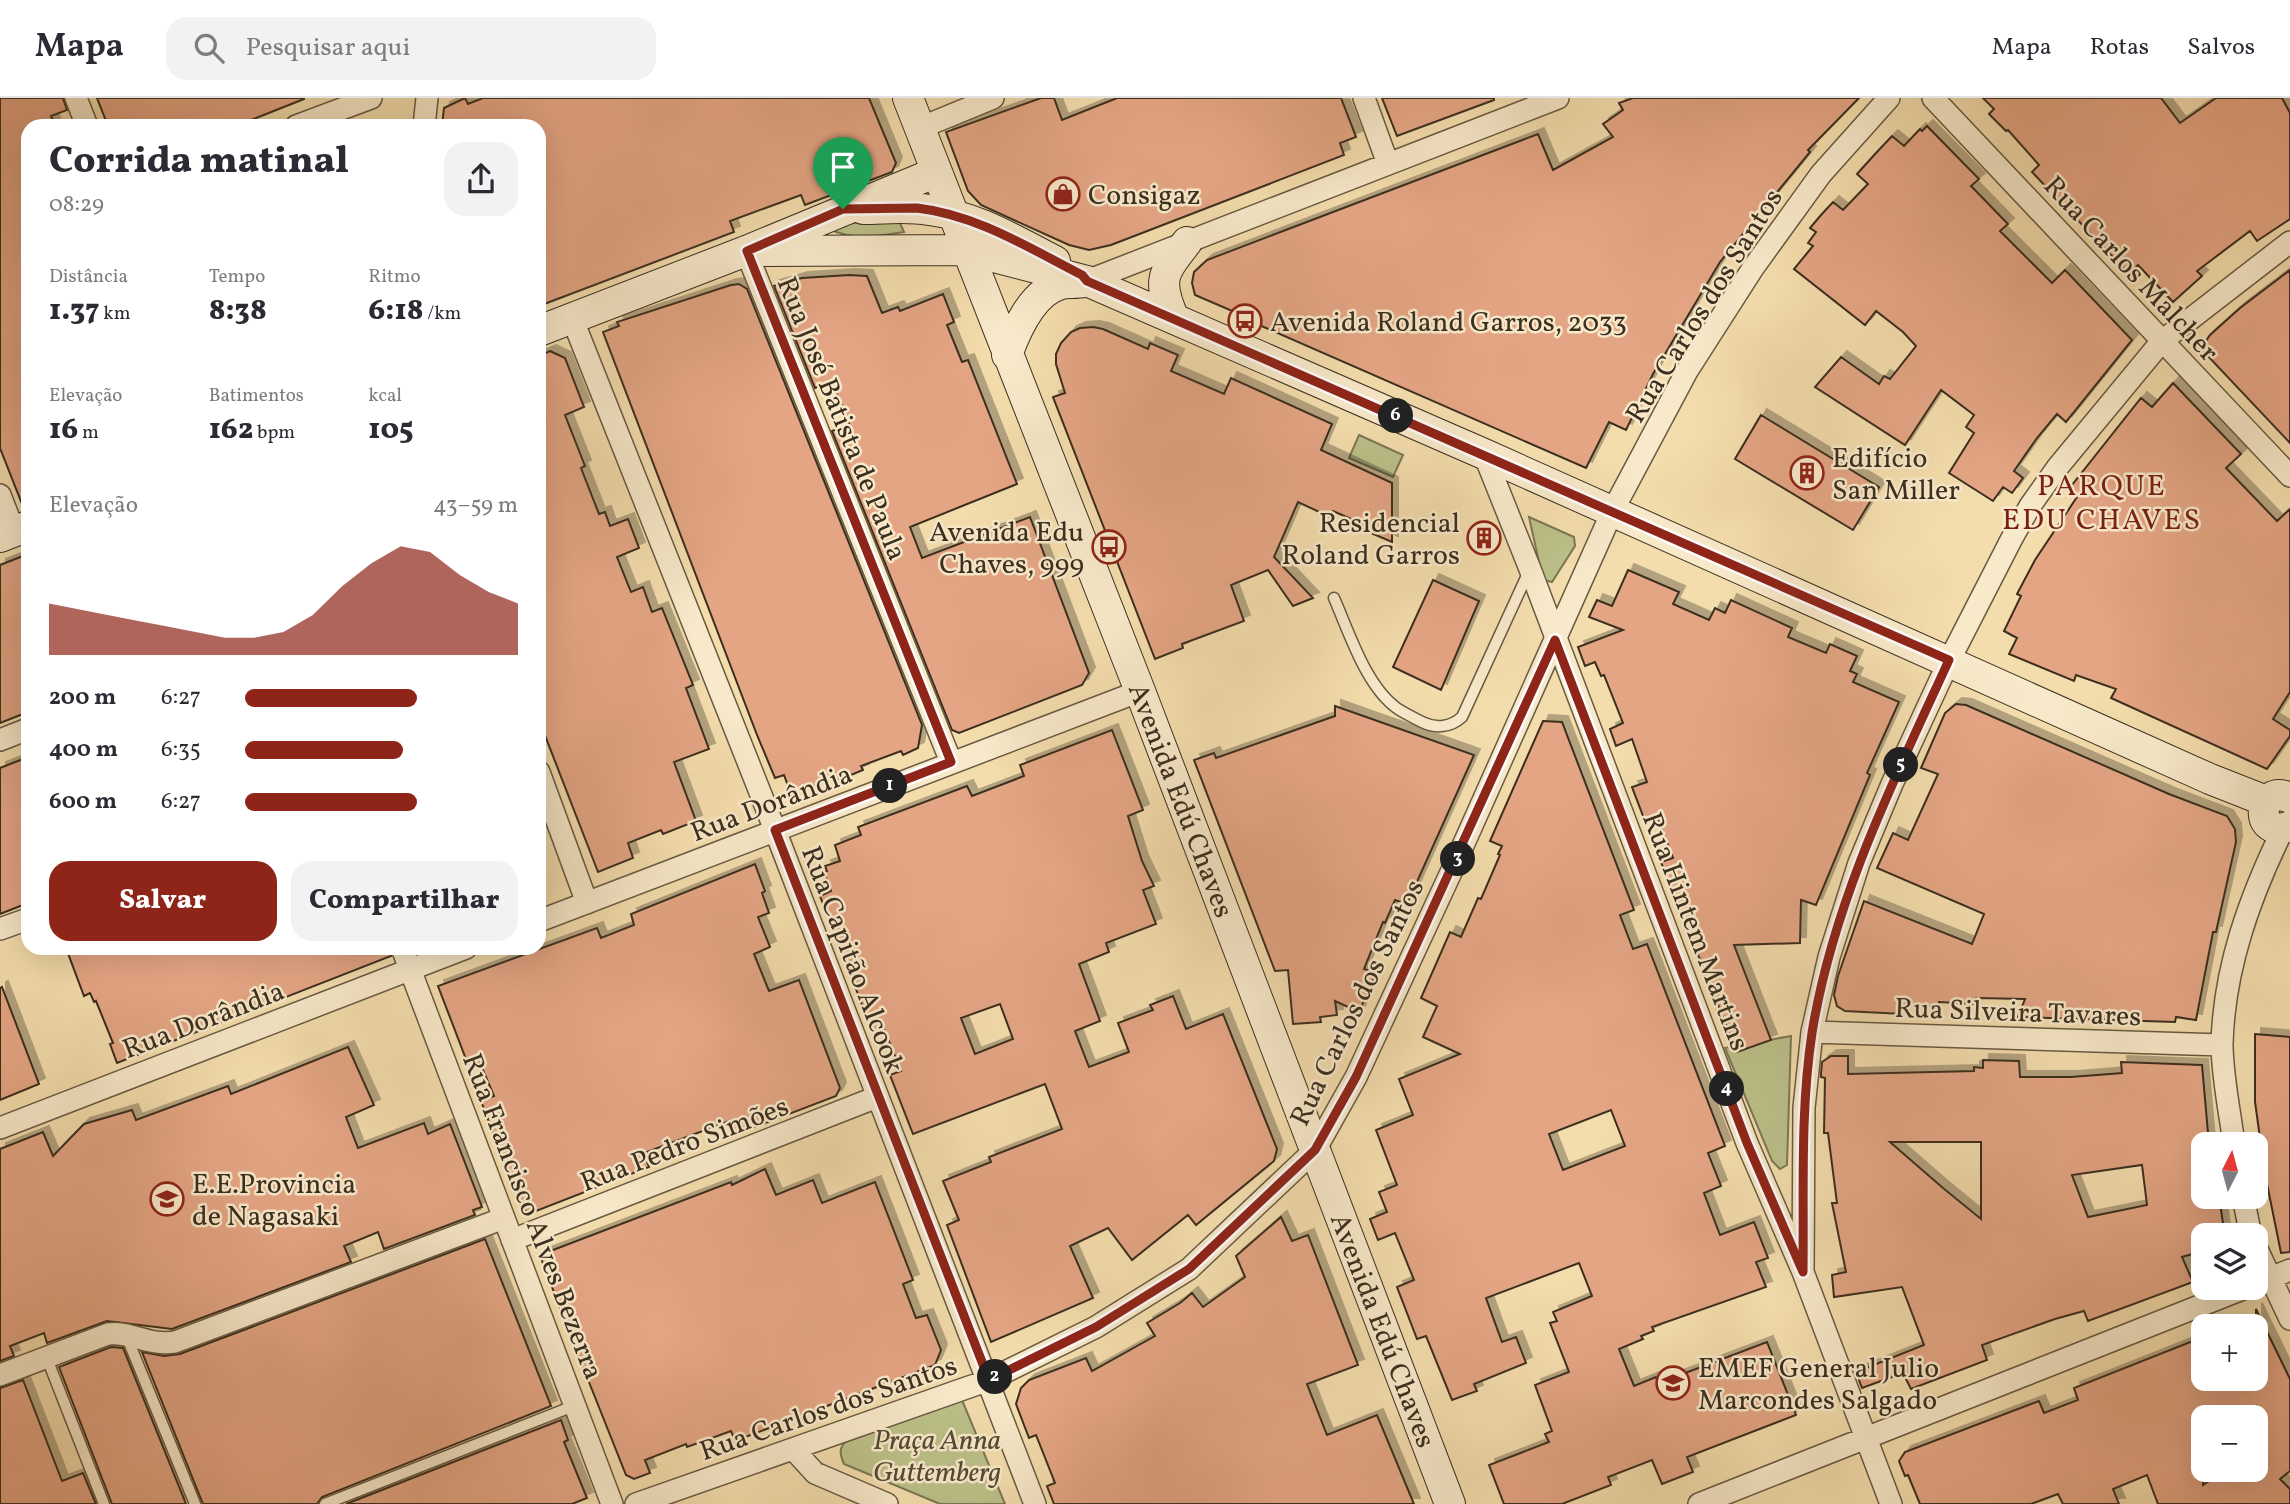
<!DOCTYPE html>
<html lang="pt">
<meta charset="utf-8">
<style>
:root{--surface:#fff;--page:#f2f2f3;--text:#2b2b33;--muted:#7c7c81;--line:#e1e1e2;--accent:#8f2418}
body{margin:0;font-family:Vollkorn,serif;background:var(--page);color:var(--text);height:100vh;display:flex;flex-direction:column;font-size:26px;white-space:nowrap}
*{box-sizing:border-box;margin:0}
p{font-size:23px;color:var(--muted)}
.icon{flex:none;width:38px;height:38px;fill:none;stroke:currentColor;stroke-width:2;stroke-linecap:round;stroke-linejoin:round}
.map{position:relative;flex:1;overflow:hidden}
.drawer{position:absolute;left:21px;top:21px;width:525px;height:836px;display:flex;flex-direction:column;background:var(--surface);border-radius:21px;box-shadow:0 7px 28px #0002}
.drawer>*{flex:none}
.needle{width:46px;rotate:6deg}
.tools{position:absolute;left:2191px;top:1034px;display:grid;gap:14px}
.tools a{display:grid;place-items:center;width:77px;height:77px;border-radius:14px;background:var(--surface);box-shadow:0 7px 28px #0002;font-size:35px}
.pin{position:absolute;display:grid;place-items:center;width:60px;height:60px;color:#fff;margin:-72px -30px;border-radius:50% 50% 50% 0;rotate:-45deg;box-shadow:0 0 7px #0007}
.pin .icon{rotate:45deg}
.km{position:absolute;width:35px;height:35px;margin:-18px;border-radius:50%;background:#222;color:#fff;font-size:19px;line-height:35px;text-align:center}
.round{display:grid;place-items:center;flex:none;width:74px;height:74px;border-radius:21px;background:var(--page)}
.head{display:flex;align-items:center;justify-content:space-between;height:119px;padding:0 28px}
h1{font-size:38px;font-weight:800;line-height:52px}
.figures{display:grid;grid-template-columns:repeat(3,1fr);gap:10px;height:119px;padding:7px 28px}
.figures div{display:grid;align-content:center}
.figures b{font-size:30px;font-weight:800}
.figures small{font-size:19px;font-weight:400}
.figures p{font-size:19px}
.chart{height:196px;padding:14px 28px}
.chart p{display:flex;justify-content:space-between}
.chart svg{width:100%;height:126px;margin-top:7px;fill:var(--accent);opacity:.7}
.action{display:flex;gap:14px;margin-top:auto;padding:14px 28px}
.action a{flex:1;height:80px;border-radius:21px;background:var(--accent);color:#fff;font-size:28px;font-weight:800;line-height:80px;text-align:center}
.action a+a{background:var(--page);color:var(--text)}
ul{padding:0 28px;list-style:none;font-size:23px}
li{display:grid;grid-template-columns:112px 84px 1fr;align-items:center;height:52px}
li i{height:18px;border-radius:9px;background:var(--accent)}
header{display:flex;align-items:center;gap:42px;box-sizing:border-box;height:98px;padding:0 35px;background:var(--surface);border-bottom:2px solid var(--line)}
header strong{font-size:33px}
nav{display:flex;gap:38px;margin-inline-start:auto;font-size:24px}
.search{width:490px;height:63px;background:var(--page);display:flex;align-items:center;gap:18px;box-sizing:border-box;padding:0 24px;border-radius:21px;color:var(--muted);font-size:26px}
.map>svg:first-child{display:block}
</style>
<header>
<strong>Mapa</strong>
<div class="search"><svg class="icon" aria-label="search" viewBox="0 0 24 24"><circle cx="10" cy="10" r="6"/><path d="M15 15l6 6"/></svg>Pesquisar aqui</div>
<nav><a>Mapa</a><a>Rotas</a><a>Salvos</a></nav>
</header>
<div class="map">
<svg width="2290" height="1406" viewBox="0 0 2290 1406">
<defs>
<filter id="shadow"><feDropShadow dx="6" dy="-6" stdDeviation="0" flood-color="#0004"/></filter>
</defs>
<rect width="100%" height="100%" fill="#f4ddad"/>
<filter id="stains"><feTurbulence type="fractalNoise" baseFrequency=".00286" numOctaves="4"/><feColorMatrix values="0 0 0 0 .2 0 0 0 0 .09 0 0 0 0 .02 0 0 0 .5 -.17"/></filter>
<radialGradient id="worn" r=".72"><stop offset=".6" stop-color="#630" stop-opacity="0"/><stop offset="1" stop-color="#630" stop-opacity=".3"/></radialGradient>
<path fill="#bcc089" stroke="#7b7754" stroke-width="2" d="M873,124L900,125L904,134C879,138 853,143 829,131L851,125Z
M1359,337L1403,357L1393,379L1349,360Z
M1529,419L1574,439L1575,448L1552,484L1543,482Z
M1791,938L1787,1067L1780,1071L1772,1063L1725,950Z
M962,1302L1005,1406H940L844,1366C840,1357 838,1349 847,1343Z"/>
<path fill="#e4a584" stroke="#3a2e1f" stroke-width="2" fill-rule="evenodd" filter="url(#shadow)" d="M0,0H63L67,12L51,18L55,28H28V411H24L0,350Z
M97,0H304V1L236,28H108Z
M465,0L468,6L483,0H869L896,65L892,74L805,107L801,97L730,123L734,134L539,208V28H442L444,10Z
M1041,0H1054L1062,22L1117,0H1341L1356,39L1340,45L1344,57L1111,147L1089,152L1069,147L981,107L968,93L946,34Z
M1382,0H1494V2L1397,38Z
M1633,0H1859L1808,52L1810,54L1720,164L1653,276L1626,332L1609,324L1586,370L1250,223L1251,221L1195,197L1192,185L1194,174L1207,162L1538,36L1553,72L1613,39L1603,26L1623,12L1619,5Z
M1983,0H2161L2180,25L2216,0H2282L2290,15V121L2257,143L2250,133L2197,173L2202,178L2173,204L2138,167L2129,176L2032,74L2039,67L2008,32L2006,33L1989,16L1994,11Z
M1927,28L1979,81L1971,88L2008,126L2000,133L2052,185L2065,172L2132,242L2066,324L2057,316L2037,340L2014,373L2023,380L2012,395L2003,389L1993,403L1949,375L1974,335L1966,329L1974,317L1941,292L1905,347L1815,289L1841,259L1879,286L1884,278L1890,281L1916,248L1903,234L1876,213L1865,227L1794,171L1813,148L1808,145L1816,134L1810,130L1821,117L1833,104L1843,112L1868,86L1857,76L1876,55L1892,38L1904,48L1920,31L1922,33Z
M2290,172V345L2204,254L2206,243L2210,237L2240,210Z
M849,177L867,178L882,215L898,209L900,213L943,196L954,224L947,227L962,264L968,262L1017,386L910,429L922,460L1030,419L1089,575L1082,587L959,635L952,632L832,333L849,326L832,283L815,290L774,188L802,180Z
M739,186L747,191L922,627L918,650L903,657L901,653L861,668L863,672L839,682L838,678L791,696L784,677L775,680L757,637L603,234L619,228L617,224L731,187Z
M1093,229L1103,231L1148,251L1150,245L1178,257L1171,273L1224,296L1231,280L1332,326L1321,352L1392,385V444L1364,432L1363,426L1333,413L1330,419L1298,404L1274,459L1313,500L1293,508L1268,472L1231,487L1244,523L1182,546L1183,550L1155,561L1053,299L1065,295L1056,266V256L1061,245L1071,234L1080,230Z
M550,253L565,260L584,309L565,317L585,368L581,370L599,416L605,414L610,428L628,421L639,450L617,459L631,494L643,489L652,514L662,510L693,587L686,590L709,651L674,664L696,723L663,736L661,732L628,745L633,760L598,774L539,622V258Z
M2173,285L2241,356L2226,370L2277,423L2290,411V594L2273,621L2290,632V638L2267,671L2111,600L2116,591L2076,577L2074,583L2009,556L2017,540L2004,533L2021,498L2017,496L2035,462L2077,399L2068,392L2141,300L2152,309Z
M1761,317L1879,389L1853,432L1735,361Z
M28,456V614L0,625V467Z
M1628,472L1679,494L1673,506L1709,522L1715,510L1725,515L1731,502L1792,530L1788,539L1826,555L1830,546L1857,558L1850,573L1857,576L1853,584L1899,604L1867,675L1870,677L1816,807L1801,802L1800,845L1734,847L1771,942L1737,954L1661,764L1673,760L1657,719L1645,723L1632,689L1647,684L1632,641L1616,648L1610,631L1623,625L1604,577L1601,578L1595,564L1585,568L1578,549L1623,532L1589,519L1597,502L1612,508Z
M1433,482L1479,503L1441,592L1393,569Z
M1956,606L1966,607L2169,696L2227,718L2235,731L2236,744L2216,834H2213L2196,922L2176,919L2175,924L2018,919L2025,901L1976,900V906L1939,904V908H1902V916L1845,913L1837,908L1834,897L1838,878L1864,803L1972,846L1984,816L1877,770L1893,735L1908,742L1938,676L1921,670L1945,615Z
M1335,608L1474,657L1407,806L1395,802L1385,825L1383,824L1364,871L1376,875L1359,914L1335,903L1337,917L1320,919L1321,924L1293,926L1288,872L1275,873L1194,662L1214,655L1216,660L1335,618Z
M1543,623L1562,624L1634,812L1620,817L1633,851L1647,846L1725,1048L1708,1055L1721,1088L1704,1095L1720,1137L1754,1124L1768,1160L1756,1164L1766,1189L1652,1229L1654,1233L1641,1238L1643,1241L1619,1251L1634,1288L1656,1279L1659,1285L1767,1244L1796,1317L1687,1359L1693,1374L1662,1386L1652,1362L1608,1379L1611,1387L1562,1406H1504L1489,1367L1549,1344L1545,1336L1552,1333L1535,1287L1569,1274L1550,1225L1557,1223L1553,1214L1592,1198L1579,1165L1486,1200L1502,1244L1516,1239L1526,1265L1474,1286L1477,1293L1452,1302L1426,1238L1417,1241L1397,1189L1414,1182L1395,1135L1378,1142L1370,1121L1387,1114L1379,1094L1397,1087L1376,1032L1413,1017L1399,981L1460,956L1423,939L1437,908L1421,900L1450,834L1461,839L1478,800L1481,801L1500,757L1498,756L1502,748L1490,743ZM1611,1012L1625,1048L1563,1072L1549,1036Z
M1112,632L1143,712L1128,718L1142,763L1154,788L1143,792L1156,826L1106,845L1109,854L1079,866L1100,923L1075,933L1089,969L1129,954L1118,925L1153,912L1150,907L1173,898L1186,931L1223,916L1277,1051L1274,1063L1196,1127L1188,1117L1132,1162L1108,1130L1070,1148L1093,1200L991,1244L947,1127L959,1122L943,1083L991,1064L989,1059L1062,1031L1045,986L913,1036L890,977L901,973L884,931L873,935L820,798L831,793L824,774L827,773L825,768L840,763L835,747L861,737L858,729L967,688L972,698L1024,678L1020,667ZM1000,906L1013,941L975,956L961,920Z
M28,659V805L0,816V670Z
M755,766L765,793L762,795L769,815L758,819L770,849L754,856L769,893L799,882L840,990L836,998L734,1037L729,1023L644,1055L649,1069L531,1115L522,1111L481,1003L494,998L480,965L469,969L438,888L597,830L601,840L634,827L631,816Z
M66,850H389L391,858L117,965L110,946L113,945L96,903L94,904L90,895L84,898Z
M2,889L39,986L0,1002V890Z
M2255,936L2290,939V1154L2281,1155L2265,1076L2255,1004Z
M348,949L374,1007L346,1019L358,1050L424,1025L428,1036L450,1026L482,1109L473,1112L475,1117L384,1151L378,1134L344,1148L351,1164L172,1231L107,1223L47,1245L44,1235L10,1248L14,1258L0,1263V1051L43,1034L53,1058L84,1026L132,1012L136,1022L228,988L231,996Z
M1831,958H1848V976L1974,973V969L1983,970V962L2019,963L2020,979H2071L2122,975L2121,964L2202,967L2209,1046H2203V1099H2219L2225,1138H2203V1153L2182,1159L2193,1184L2088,1223L2084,1213L2055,1221L1982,1247L1987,1262L1911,1291L1903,1275L1862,1290L1856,1274L1924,1247L1902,1189L1834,1199L1832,1177L1846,1174L1832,1105H1837L1828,1035H1824L1825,980L1821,979V976L1822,964ZM1890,1044H1981V1121L1943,1090ZM2142,1067L2147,1107L2088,1119L2072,1077Z
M765,1071L776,1097L813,1082L822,1105L875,1084L913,1182L903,1186L916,1220L927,1217L941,1252L935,1267L735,1343L731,1333L687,1349L686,1346L645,1362L650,1375L634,1381L626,1377L577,1254L542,1163L545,1155L731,1084L732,1087Z
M1281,1119L1292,1143L1308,1137L1358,1267L1307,1286L1327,1337L1377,1317L1414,1406H1054L1047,1388L1055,1385L1036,1337L1029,1340L1016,1306L1021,1290L1029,1282L1086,1260L1092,1273L1155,1238L1147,1225L1180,1205L1192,1195L1203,1209L1245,1179L1236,1158Z
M485,1141L551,1308L322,1399L317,1406H203L142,1254L164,1258L180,1256Z
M2256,1211L2290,1281V1373L2280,1381L2290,1391V1406H2158L2147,1377L2113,1391L2119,1406H2063L2058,1396L2031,1406H1920L1908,1377L1905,1378L1899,1363L1905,1354L2039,1303L2044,1315L2078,1302L2074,1290L2203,1239V1281H2256ZM2256,1308V1372H2226L2203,1387V1320H2238Z
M111,1249L123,1250L186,1406H112L59,1269Z
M23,1282L62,1383L83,1375L96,1406H0V1290Z
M561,1322L568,1342L564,1344L587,1400L572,1406H346Z"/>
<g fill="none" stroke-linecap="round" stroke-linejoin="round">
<defs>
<path id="lane" d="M1334,500C1349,534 1366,589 1398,611C1406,616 1414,620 1422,624C1436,631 1451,629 1462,619L1529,473
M126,1237L195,1406
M46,1258L104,1406
M325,1406L576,1307"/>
<path id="street" d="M76,0L87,28
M1364,0L1388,66
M1933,0L2290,378
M296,28L371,0
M424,28L427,0
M920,30L993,0
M746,153L951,664
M1087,183L1558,0
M572,220L775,732L1035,1406
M1484,356L1530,471L1747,1045L1803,1174L1891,1406
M0,397L14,433
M0,642L28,631
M539,674L587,805
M539,823L1140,593
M0,831L28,821
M402,850L612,1406
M1812,934L2222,947
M0,1030L466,850
M2234,1046C2230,1015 2222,977 2222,946C2224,869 2250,799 2283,731
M2243,1099L2251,1138
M512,1142L877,999
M2256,1149L2290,1221
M1803,1174L1804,1010L1812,934L1829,859L1859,765L1892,686L1949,563L2011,442L2030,408L2057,370L2162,243L2290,144
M2258,1185L2290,1172
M0,1277L108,1236C131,1233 147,1248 175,1244L504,1120
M793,1351L815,1375L887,1406
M636,1406L989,1282L1096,1229L1189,1171L1315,1052L1356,979L1453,770L1612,414L1687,273L1753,170L1821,76L1889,0
M1699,1406L2245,1190"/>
<path id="secondary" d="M908,0L1140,593L1450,1406
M863,111C885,111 907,108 929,112C975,118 1014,142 1055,163
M746,153L967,152L1087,183L1484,356L2210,681L2266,703
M1174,221C1157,182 1162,176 1187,144
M539,233L746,153L937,74
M1007,257C1016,232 1032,194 1061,186C1068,184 1076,186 1084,184
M0,439L28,428
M2290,700C2256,684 2254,743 2290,728"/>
</defs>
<use href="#lane" stroke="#685a42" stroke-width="13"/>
<use href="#street" stroke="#685a42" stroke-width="24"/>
<use href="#secondary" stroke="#3a2e1f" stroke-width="32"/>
<use href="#lane" stroke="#f8e9ca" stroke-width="10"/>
<use href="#street" stroke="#f8e9ca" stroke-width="21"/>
<use href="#secondary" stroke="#f8e9ca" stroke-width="30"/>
</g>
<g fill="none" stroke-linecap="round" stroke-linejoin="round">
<defs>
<path id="route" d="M917,110C977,117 1029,150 1082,177L1087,183L1949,562C1894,682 1833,804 1812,935C1800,1014 1804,1094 1803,1174L1747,1045L1555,542L1356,979L1315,1052L1189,1171L1096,1229L989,1282L775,732L951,664L747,153L843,111Z"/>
</defs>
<use href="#route" stroke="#fff" stroke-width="14"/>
<use href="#route" stroke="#8f2418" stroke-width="9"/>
</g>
<defs>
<symbol id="shop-ring" viewBox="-11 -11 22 22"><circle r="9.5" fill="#f8e9ca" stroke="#8f2418" stroke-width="1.5"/><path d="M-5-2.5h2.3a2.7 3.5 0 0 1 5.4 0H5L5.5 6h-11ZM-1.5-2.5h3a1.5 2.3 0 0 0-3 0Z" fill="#8f2418"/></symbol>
<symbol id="bus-ring" viewBox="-11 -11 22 22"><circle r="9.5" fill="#f8e9ca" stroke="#8f2418" stroke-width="1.5"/><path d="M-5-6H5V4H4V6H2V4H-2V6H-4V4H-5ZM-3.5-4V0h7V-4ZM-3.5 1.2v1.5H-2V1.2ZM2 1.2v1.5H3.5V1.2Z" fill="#8f2418"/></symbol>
<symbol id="building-ring" viewBox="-11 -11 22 22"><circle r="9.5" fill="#f8e9ca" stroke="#8f2418" stroke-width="1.5"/><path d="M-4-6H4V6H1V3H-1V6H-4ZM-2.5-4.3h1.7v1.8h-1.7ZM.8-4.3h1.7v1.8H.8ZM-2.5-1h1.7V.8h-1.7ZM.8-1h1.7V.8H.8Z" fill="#8f2418"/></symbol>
<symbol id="school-ring" viewBox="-11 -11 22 22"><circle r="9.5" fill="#f8e9ca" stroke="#8f2418" stroke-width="1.5"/><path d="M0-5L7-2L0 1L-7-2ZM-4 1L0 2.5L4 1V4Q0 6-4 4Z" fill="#8f2418"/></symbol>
</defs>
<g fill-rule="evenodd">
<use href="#shop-ring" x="1044" y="77" width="38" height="38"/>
<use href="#bus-ring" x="1226" y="204" width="38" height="38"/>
<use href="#building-ring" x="1788" y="356" width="38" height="38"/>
<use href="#building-ring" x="1465" y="421" width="38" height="38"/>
<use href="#bus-ring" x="1090" y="430" width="38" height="38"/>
<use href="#school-ring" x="148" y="1082" width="38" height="38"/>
<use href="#school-ring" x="1654" y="1266" width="38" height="38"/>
</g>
<g text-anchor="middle" stroke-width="5" stroke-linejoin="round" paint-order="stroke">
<g font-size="28" fill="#3a2e1f" stroke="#f8e9ca" text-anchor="start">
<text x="1088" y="106">Consigaz</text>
<text x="1270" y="233">Avenida Roland Garros, 2033</text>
<text x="1832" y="369">Edifício<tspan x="1832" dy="32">San Miller</tspan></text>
<text x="1460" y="434" text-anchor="end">Residencial<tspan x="1460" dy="32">Roland Garros</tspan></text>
<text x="1084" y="443" text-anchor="end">Avenida Edu<tspan x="1084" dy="32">Chaves, 999</tspan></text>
<text x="192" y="1095">E.E.Provincia<tspan x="192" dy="32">de Nagasaki</tspan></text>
<text x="1698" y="1279">EMEF General Julio<tspan x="1698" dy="32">Marcondes Salgado</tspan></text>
</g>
<g font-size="28" fill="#3a2e1f" stroke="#f8e9ca">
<text transform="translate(2132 170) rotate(47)" y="10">Rua Carlos Malcher</text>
<text transform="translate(1703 207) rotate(-58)" y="10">Rua Carlos dos Santos</text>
<text transform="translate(843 320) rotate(68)" y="10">Rua José Batista de Paula</text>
<text transform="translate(1182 702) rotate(69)" y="10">Avenida Edú Chaves</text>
<text transform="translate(771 704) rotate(-21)" y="10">Rua Dorândia</text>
<text transform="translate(1697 833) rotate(69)" y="10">Rua Hintem Martins</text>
<text transform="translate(854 861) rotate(69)" y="10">Rua Capitão Alcook</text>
<text transform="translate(1356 904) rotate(-64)" y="10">Rua Carlos dos Santos</text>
<text transform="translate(2018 913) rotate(2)" y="10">Rua Silveira Tavares</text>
<text transform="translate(203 921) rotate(-21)" y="10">Rua Dorândia</text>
<text transform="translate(684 1045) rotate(-21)" y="10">Rua Pedro Simões</text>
<text transform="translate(534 1118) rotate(69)" y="10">Rua Francisco Alves Bezerra</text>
<text transform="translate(1384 1232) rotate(69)" y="10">Avenida Edú Chaves</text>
<text transform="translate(828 1309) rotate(-19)" y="10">Rua Carlos dos Santos</text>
</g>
<g font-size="28" font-style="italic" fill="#544b34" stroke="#f8e9ca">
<text x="937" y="1351">Praça Anna<tspan x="937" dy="32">Guttemberg</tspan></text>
</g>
<g font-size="30" letter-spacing="2" fill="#7a1f14" stroke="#f8e9ca">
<text x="2102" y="397">PARQUE<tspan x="2102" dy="34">EDU CHAVES</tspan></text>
</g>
</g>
<rect width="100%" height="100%" filter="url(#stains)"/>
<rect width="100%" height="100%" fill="url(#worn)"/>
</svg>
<div class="tools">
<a><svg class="needle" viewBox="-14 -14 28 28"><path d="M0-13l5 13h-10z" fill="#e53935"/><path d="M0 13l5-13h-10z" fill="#7c7c81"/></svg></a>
<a><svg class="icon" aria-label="layers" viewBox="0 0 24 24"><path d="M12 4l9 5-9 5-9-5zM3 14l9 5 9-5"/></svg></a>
<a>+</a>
<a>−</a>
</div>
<div class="pin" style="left:843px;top:111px;background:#1e9e55"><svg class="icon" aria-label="arrive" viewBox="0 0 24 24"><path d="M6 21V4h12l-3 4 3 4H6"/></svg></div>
<b class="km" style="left:890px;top:688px">1</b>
<b class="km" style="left:995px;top:1279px">2</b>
<b class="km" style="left:1458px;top:761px">3</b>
<b class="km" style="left:1727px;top:991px">4</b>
<b class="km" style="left:1901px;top:667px">5</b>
<b class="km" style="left:1396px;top:318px">6</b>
<section class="drawer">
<div class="head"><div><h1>Corrida matinal</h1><p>08:29</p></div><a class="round"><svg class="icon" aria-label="share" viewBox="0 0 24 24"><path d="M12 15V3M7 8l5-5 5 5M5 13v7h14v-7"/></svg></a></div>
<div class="figures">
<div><p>Distância</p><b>1.37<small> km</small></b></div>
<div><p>Tempo</p><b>8:38</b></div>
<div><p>Ritmo</p><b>6:18<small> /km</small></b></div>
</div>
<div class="figures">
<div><p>Elevação</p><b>16<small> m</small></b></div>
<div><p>Batimentos</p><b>162<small> bpm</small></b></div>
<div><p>kcal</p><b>105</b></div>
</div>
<div class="chart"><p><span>Elevação</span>43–59 m</p>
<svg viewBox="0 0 160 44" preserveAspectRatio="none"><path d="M0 44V26L10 28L20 30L30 32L40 34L50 36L60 38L70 38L80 36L90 30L100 20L110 12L120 6L130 8L140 16L150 22L160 26V44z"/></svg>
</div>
<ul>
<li><b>200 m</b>6:27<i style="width:63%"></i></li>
<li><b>400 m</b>6:35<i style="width:58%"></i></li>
<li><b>600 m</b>6:27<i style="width:63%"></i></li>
</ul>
<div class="action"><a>Salvar</a><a>Compartilhar</a></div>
</section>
</div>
